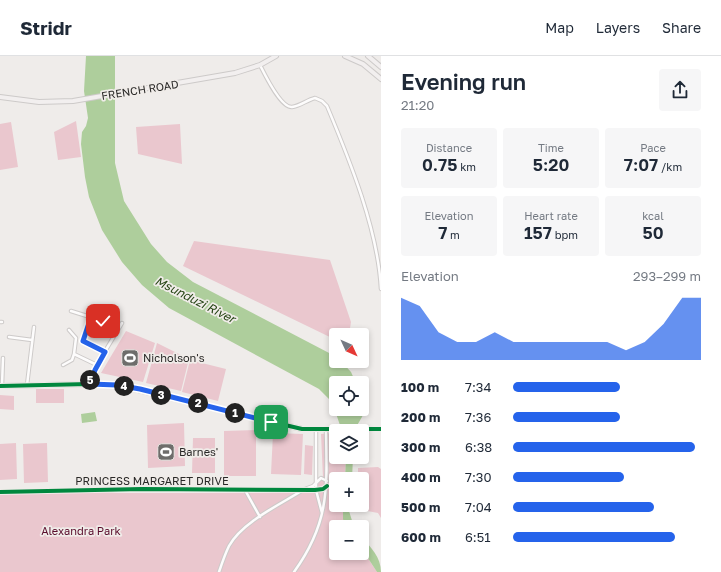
<!DOCTYPE html>
<meta charset="utf-8">
<style>
:root{--surface:#fff;--page:#f6f6f7;--text:#1f2937;--muted:#747a83;--line:#e0e1e3;--accent:#2563eb}
body{margin:0;font-family:"Golos Text",sans-serif;background:var(--page);color:var(--text);height:100vh;display:flex;flex-direction:column;font-size:15px;white-space:nowrap}
*{box-sizing:border-box;margin:0}
p{font-size:13px;color:var(--muted)}
.icon{flex:none;width:22px;height:22px;fill:none;stroke:currentColor;stroke-width:2;stroke-linecap:round;stroke-linejoin:round}
.map{position:relative;flex:1;overflow:hidden}
.details{display:flex;flex-direction:column;background:var(--surface);width:340px}
.details>*{flex:none}
.needle{width:26px;rotate:134deg}
.tools{position:absolute;left:329px;top:272px;display:grid;gap:8px}
.tools a{display:grid;place-items:center;width:40px;height:40px;border-radius:4px;background:var(--surface);box-shadow:0 2px 6px #0003;font-size:20px}
.pin{position:absolute;display:grid;place-items:center;width:34px;height:34px;color:#fff;margin:-17px;border-radius:8px;box-shadow:0 2px 6px #0006}
.km{position:absolute;width:20px;height:20px;margin:-10px;border-radius:50%;background:#222;color:#fff;font-size:11px;line-height:20px;text-align:center}
.round{display:grid;place-items:center;flex:none;width:42px;height:42px;border-radius:4px;background:var(--page)}
.overview{display:flex;align-items:center;justify-content:space-between;height:68px;padding:0 20px}
h1{font-size:22px;font-weight:600;line-height:30px}
.metrics{display:grid;grid-template-columns:repeat(3,1fr);gap:6px;height:68px;padding:4px 20px}
.metrics div{display:grid;align-content:center;border-radius:4px;background:var(--page);text-align:center}
.metrics b{font-size:17px;font-weight:600}
.metrics small{font-size:11px;font-weight:400}
.metrics p{font-size:11px}
.chart{height:112px;padding:8px 20px}
.chart p{display:flex;justify-content:space-between}
.chart svg{width:100%;height:72px;margin-top:4px;fill:var(--accent);opacity:.7}
ul{padding:0 20px;list-style:none;font-size:13px}
li{display:grid;grid-template-columns:64px 48px 1fr;align-items:center;height:30px}
li i{height:10px;border-radius:5px;background:var(--accent)}
header{display:flex;align-items:center;gap:24px;box-sizing:border-box;height:56px;padding:0 20px;background:var(--surface);border-bottom:1px solid var(--line)}
header strong{font-size:19px}
nav{display:flex;gap:22px;margin-inline-start:auto;font-size:14px}
main{display:flex;flex:1;min-height:0}
.map>svg:first-child{display:block}
</style>
<header>
<strong>Stridr</strong>
<nav><a>Map</a><a>Layers</a><a>Share</a></nav>
</header>
<main>
<div class="map">
<svg width="381" height="516" viewBox="0 0 381 516">
<rect width="100%" height="100%" fill="#efecea"/>
<path fill="#eac7ce" d="M76,65L81,101L58,104L54,76Z
M11,66L18,111L0,114V68Z
M180,68L182,108L138,98L136,71Z
M194,185L330,204L351,266L349,279H336V284L183,210Z
M126,275L155,287L143,326L101,317Z
M157,287L189,303L181,335L146,327Z
M190,304L226,313L218,345L182,336Z
M36,333H64V347H36Z
M0,339L14,340V354L0,353Z
M184,367L185,410L148,412L147,369Z
M256,374V420H224V375Z
M273,377L303,378L301,419L271,418Z
M336,377V401H346L345,423H336V449H343L346,471H336V497H362V493L377,516H0V436L13,434L46,436L83,433L117,437H263L314,433L323,422L321,378Z
M193,382H215V417H192Z
M16,387L17,423L0,424V388Z
M47,387L48,426L24,427L23,388Z
M305,389L313,390L312,419L304,418Z
M378,411L381,413V486V462L378,457L357,453V449H362V423H358V412Z"/>
<path fill="#aece9c" d="M86,0H115V107L124,145L151,188L167,206L193,226L331,298L336,301V305H341L351,316L356,327H336V353H362V335C373,349 361,361 354,375H342L332,346L319,333L169,252L142,229L122,206L102,174L89,141L85,121L81,88L82,76L86,70L88,62L84,35Z
M95,356L97,365L82,367L81,358Z
M346,401H353L352,423H345Z
M343,449H350L349,455L354,471H346L343,463Z
M362,481C371,492 381,501 381,516H377L362,493Z"/>
<g fill="none" stroke-linecap="round" stroke-linejoin="round">
<defs>
<path id="street" d="M260,9C265,19 281,52 292,51C300,50 307,44 315,42L322,45L327,50C350,105 378,174 381,233
M71,255L103,265L105,267L103,274
M91,261L83,286L105,296
M0,266H2
M69,274L76,282L74,298L97,309
M9,281L32,284
M63,309L72,304L74,298
M90,327L98,307L122,267
M2,329L3,302
M27,329L34,271
M316,373V434L322,457
M305,433L313,430L321,422L327,425
M245,434L260,461
M0,436L142,433L315,434L323,433L327,430
M219,516C222,507 225,498 229,490C242,466 281,448 303,434
M294,516C330,466 327,432 326,373"/>
<path id="secondary" d="M345,0L363,8L381,23
M368,0L381,11
M0,41L39,46L73,45L235,17L260,9L276,0
M0,330L89,328L117,329L302,373H381"/>
</defs>
<use href="#street" stroke="#cdcac9" stroke-width="4.5"/>
<use href="#secondary" stroke="#cdcac9" stroke-width="6"/>
<use href="#street" stroke="#fdfcfc" stroke-width="2.5"/>
<use href="#secondary" stroke="#f2efef" stroke-width="4"/>
<defs>
<path id="cycleway" d="M0,330L89,328L117,329L302,373H381
M0,436L142,433L315,434L323,433L327,430"/>
</defs>
<use href="#cycleway" stroke="#f0ece9" stroke-width="6"/>
<use href="#cycleway" stroke="#00873e" stroke-width="4"/>
</g>
<g fill="none" stroke-linecap="round" stroke-linejoin="round">
<defs>
<path id="route" d="M103,265L91,261L83,285L105,296L95,314L90,328L117,329L140,333L271,366"/>
</defs>
<use href="#route" stroke="#fff" stroke-width="8"/>
<use href="#route" stroke="#2563eb" stroke-width="5"/>
</g>
<defs>
<symbol id="stadium-square" viewBox="-11 -11 22 22"><rect x="-9" y="-9" width="18" height="18" rx="4" fill="#6e6d6b" stroke="#f0ece9"/><path d="M0-5a6.5 5 0 1 0 0 10a6.5 5 0 1 0 0-10ZM-3.5-1.8h7v3.6h-7Z" fill="#fff"/></symbol>
</defs>
<g fill-rule="evenodd">
<use href="#stadium-square" x="120" y="292" width="20" height="20"/>
<use href="#stadium-square" x="156" y="386" width="20" height="20"/>
</g>
<g text-anchor="middle" stroke-width="3.5" stroke-linejoin="round" paint-order="stroke">
<g font-size="11" fill="#292827" stroke="#f0ece9">
<text transform="translate(140 34) rotate(-9)" y="4">FRENCH ROAD</text>
<text x="152" y="429">PRINCESS MARGARET DRIVE</text>
</g>
<g font-size="11" fill="#292827" stroke="#f0ece9" text-anchor="start">
<text x="143" y="306">Nicholson's</text>
<text x="179" y="400">Barnes'</text>
</g>
<g font-size="11" fill="#5a0d2c" stroke="#f0ece9">
<text x="81" y="479">Alexandra Park</text>
</g>
<g font-size="12" font-style="italic" fill="#254414" stroke="#f0ece9">
<text transform="translate(195 244) rotate(27)" y="4">Msunduzi River</text>
</g>
</g>
</svg>
<div class="tools">
<a><svg class="needle" viewBox="-14 -14 28 28"><path d="M0-13l5 13h-10z" fill="#e53935"/><path d="M0 13l5-13h-10z" fill="#747a83"/></svg></a>
<a><svg class="icon" aria-label="locate" viewBox="0 0 24 24"><circle cx="12" cy="12" r="6"/><path d="M12 2v4M12 18v4M2 12h4M18 12h4"/></svg></a>
<a><svg class="icon" aria-label="layers" viewBox="0 0 24 24"><path d="M12 4l9 5-9 5-9-5zM3 14l9 5 9-5"/></svg></a>
<a>+</a>
<a>−</a>
</div>
<div class="pin" style="left:271px;top:366px;background:#1e9e55"><svg class="icon" aria-label="arrive" viewBox="0 0 24 24"><path d="M6 21V4h12l-3 4 3 4H6"/></svg></div>
<div class="pin" style="left:103px;top:265px;background:#d93025"><svg class="icon" aria-label="check" viewBox="0 0 24 24"><path d="M5 12l5 5 9-10"/></svg></div>
<b class="km" style="left:235px;top:357px">1</b>
<b class="km" style="left:198px;top:347px">2</b>
<b class="km" style="left:161px;top:339px">3</b>
<b class="km" style="left:124px;top:330px">4</b>
<b class="km" style="left:90px;top:324px">5</b>
</div>
<section class="details">
<div class="overview"><div><h1>Evening run</h1><p>21:20</p></div><a class="round"><svg class="icon" aria-label="share" viewBox="0 0 24 24"><path d="M12 15V3M7 8l5-5 5 5M5 13v7h14v-7"/></svg></a></div>
<div class="metrics">
<div><p>Distance</p><b>0.75<small> km</small></b></div>
<div><p>Time</p><b>5:20</b></div>
<div><p>Pace</p><b>7:07<small> /km</small></b></div>
</div>
<div class="metrics">
<div><p>Elevation</p><b>7<small> m</small></b></div>
<div><p>Heart rate</p><b>157<small> bpm</small></b></div>
<div><p>kcal</p><b>50</b></div>
</div>
<div class="chart"><p><span>Elevation</span>293–299 m</p>
<svg viewBox="0 0 160 44" preserveAspectRatio="none"><path d="M0 44V6L10 11L20 27L30 33L40 33L50 27L60 33L70 33L80 33L90 33L100 33L110 33L120 38L130 33L140 22L150 6L160 6V44z"/></svg>
</div>
<ul>
<li><b>100 m</b>7:34<i style="width:57%"></i></li>
<li><b>200 m</b>7:36<i style="width:57%"></i></li>
<li><b>300 m</b>6:38<i style="width:97%"></i></li>
<li><b>400 m</b>7:30<i style="width:59%"></i></li>
<li><b>500 m</b>7:04<i style="width:75%"></i></li>
<li><b>600 m</b>6:51<i style="width:86%"></i></li>
</ul>
</section>
</main>
